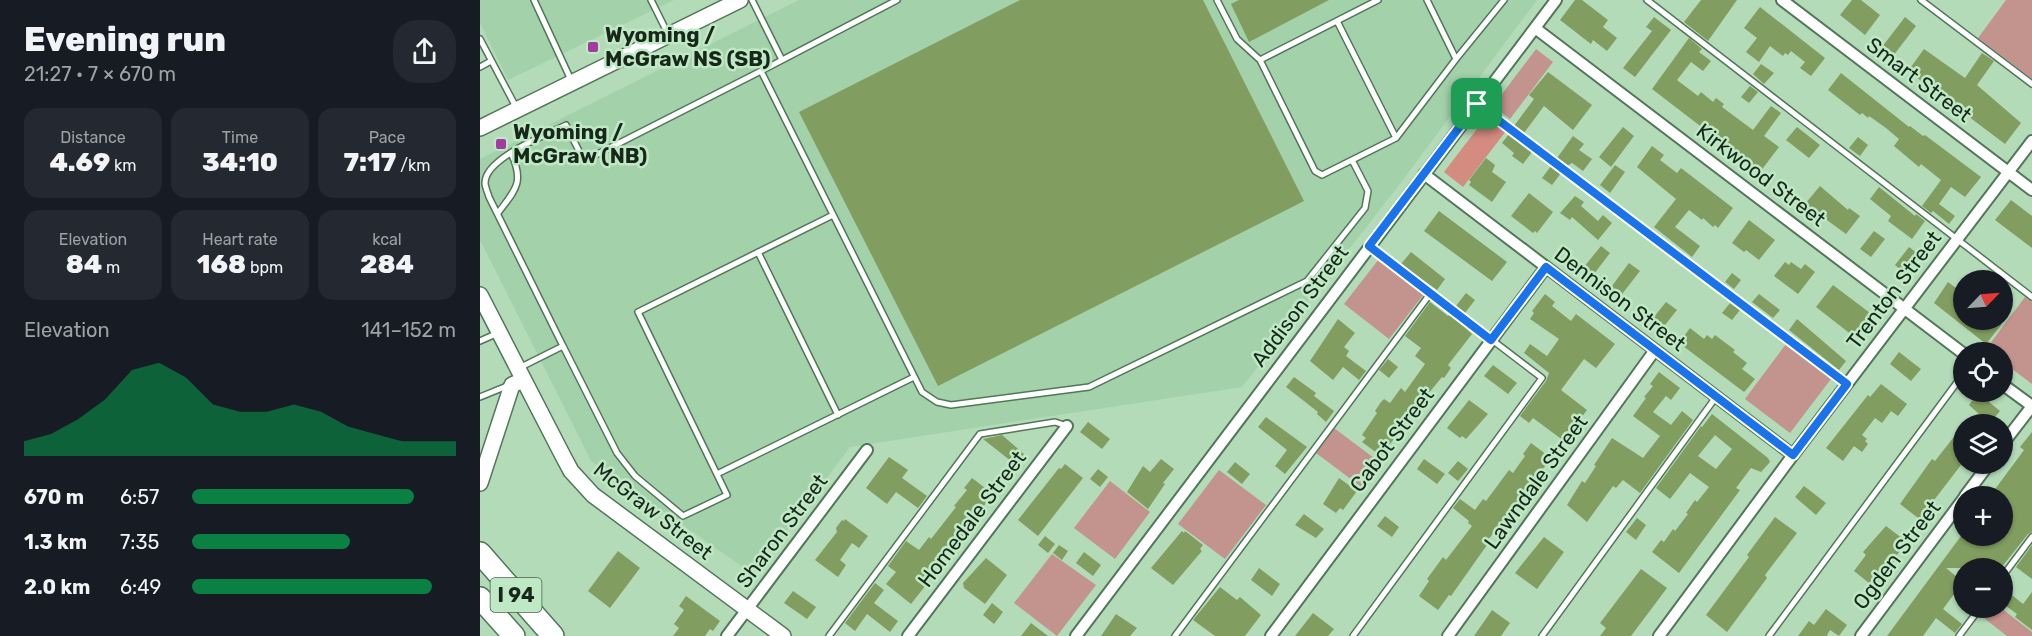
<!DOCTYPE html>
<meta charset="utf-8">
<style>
:root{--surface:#171b24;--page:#242831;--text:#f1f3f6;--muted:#9ea1a6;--accent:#0b8043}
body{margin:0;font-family:Rubik,sans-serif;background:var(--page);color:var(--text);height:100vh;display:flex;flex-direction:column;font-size:22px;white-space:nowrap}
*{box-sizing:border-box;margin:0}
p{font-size:20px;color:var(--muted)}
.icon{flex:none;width:33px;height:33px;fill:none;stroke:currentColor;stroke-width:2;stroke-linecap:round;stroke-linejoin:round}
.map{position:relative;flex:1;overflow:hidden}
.drawer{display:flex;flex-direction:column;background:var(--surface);width:480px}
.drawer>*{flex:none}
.needle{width:39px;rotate:65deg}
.buttons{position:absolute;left:1473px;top:270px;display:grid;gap:12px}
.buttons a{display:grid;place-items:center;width:60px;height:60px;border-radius:50%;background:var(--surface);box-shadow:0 2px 4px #0004;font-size:30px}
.pin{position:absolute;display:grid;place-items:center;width:51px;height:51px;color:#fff;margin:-26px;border-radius:12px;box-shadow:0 3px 9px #0006}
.round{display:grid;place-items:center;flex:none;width:63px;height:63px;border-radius:24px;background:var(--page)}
.summary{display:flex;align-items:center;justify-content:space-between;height:102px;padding:0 24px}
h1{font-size:33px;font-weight:800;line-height:45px}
.stats{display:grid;grid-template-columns:repeat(3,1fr);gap:9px;height:102px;padding:6px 24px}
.stats div{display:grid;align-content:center;border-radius:15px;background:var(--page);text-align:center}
.stats b{font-size:26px;font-weight:800}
.stats small{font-size:16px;font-weight:400}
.stats p{font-size:16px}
.chart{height:168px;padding:12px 24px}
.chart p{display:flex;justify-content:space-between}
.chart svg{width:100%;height:108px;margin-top:6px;fill:var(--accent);opacity:.7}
ul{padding:0 24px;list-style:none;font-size:20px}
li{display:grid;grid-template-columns:96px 72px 1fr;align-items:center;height:45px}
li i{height:15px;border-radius:8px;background:var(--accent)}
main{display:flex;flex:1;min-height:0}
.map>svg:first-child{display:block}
</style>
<main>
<section class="drawer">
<div class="summary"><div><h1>Evening run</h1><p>21:27 · 7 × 670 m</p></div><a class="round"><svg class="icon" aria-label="share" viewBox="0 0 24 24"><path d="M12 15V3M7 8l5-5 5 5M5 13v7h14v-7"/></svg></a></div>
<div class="stats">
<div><p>Distance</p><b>4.69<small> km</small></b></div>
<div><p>Time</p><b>34:10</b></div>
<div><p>Pace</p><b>7:17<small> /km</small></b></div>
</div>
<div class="stats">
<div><p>Elevation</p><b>84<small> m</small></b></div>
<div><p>Heart rate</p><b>168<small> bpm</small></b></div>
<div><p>kcal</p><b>284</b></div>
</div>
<div class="chart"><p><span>Elevation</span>141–152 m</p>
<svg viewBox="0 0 160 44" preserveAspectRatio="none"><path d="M0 44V38L10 35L20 29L30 21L40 9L50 6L60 12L70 23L80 26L90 26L100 23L110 26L120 32L130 35L140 38L150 38L160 38V44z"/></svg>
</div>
<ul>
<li><b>670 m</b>6:57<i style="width:84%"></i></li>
<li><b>1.3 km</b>7:35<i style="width:60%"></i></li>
<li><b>2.0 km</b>6:49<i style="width:91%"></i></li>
</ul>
</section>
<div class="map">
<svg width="1552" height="636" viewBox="0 0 1552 636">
<rect width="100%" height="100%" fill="#b3dbb8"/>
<path fill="#a3d1a9" d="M0,0H194L28,80L0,23Z
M319,0H1057L919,185L762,387L370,447L274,575L111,461L0,240V159Z"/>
<path fill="#c3948d" d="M1526,0H1552V79L1498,38Z
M1056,49L1073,62L1030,119L1013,106Z
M899,259L944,294L909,339L864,304Z
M1545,297L1552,302V384L1523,362L1522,352H1510L1506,349Z
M1306,344L1351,379L1310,433L1265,399Z
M854,428L902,464L884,489L836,453Z
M739,470L786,505L745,559L698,524Z
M630,481L670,512L635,559L594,528Z
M572,554L616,585L577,636L534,603Z
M1506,608H1521L1552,632V636H1527L1500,615Z"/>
<path fill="#d48b80" d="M1007,116L1026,131L983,187L964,172Z"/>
<path fill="#819e60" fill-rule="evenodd" d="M540,0H723L824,201L458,386L319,112Z
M759,0H849L769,42L751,4Z
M1095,0H1102L1128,20L1123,27L1137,38L1127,51L1113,40L1111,44L1080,20Z
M1221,0H1257L1228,41L1204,22Z
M1372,0H1381L1400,15L1385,35L1360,15Z
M1280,7L1345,58L1331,76L1320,68L1325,62L1311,51L1308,55L1305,53L1303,56L1290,46L1279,62L1266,52L1277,38L1264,28Z
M1174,17L1191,30L1155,77L1143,68L1172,31L1166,27Z
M1425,17L1436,26L1413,56L1402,47Z
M1209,38L1222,49L1219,52L1231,61L1223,71L1211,62L1197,80L1218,96L1221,92L1233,102L1236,98L1244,104L1242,107L1273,130L1291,106L1301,113L1284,136L1299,147L1280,172L1172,89Z
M1444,49L1485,78L1502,53L1514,61L1497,85L1541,123L1525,144L1428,71Z
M1281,64L1294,73L1284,84L1273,74Z
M1068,72L1112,105L1093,130L1064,106L1044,133L1034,126L1054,99L1049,95Z
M1361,73L1429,127L1430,126L1443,136L1445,135L1501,177L1485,197L1471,187L1459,204L1475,216L1469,224L1453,211L1451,213L1442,206L1461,180L1441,164L1439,167L1414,146L1419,139L1406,128L1389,116L1388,118L1382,113L1380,115L1348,90Z
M1270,86L1278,92L1269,103L1261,97Z
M1143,127L1154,136L1131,167L1119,157Z
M1317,127L1340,145L1329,158L1306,140Z
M1029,134L1052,152L1043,164L1032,156L1034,153L1022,143Z
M1093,136L1104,144L1099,150L1112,159L1103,171L1092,163L1087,166L1077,158Z
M1378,137L1388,145L1380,156L1369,148Z
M1172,146L1184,155L1180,160L1197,173L1201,168L1253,208L1238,228L1235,225L1233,227L1223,218L1222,220L1209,210L1195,227L1220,246L1212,257L1174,227L1196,199L1157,167Z
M1006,158L1015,165L1012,172L1026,182L1012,202L989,185L991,182L989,180Z
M1135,165L1145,172L1130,193L1120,185Z
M1071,166L1081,173L1072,185L1062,178Z
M1340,186L1368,210L1369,208L1380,216L1366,234L1325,204Z
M1399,187L1435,216L1436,214L1445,221L1432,239L1408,221L1411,216L1390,199Z
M1049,193L1073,212L1057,233L1055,231L1053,233L1031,216Z
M1095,196L1104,202L1101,206L1118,221L1123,215L1132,223L1118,240L1092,217L1090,220L1080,213Z
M1531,200L1552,216V248L1515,220Z
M959,211L1027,262L1012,281L944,231Z
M1269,220L1295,240L1279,260L1266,250L1264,252L1252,243Z
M1394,231L1405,239L1391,257L1380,249Z
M1121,246L1130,253L1114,274L1104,267Z
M1429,247L1441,256L1426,274L1415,265Z
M931,252L965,279L957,290L921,264Z
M1305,262L1309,265L1311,262L1321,269L1325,264L1335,272L1318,294L1294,276Z
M1149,263L1160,271L1139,298L1129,290Z
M1252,273L1261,280L1254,289L1245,282Z
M1468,282L1484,294V320H1516L1522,324L1506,344L1454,303Z
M1353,285L1394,316L1377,339L1336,307Z
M986,293L995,300L985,313L976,306Z
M1065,294L1075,302L1072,306L1091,321L1096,314L1135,344L1116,368L1104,359L1081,390L1107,410L1084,441L1053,418L1049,423L1040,416L1066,381L1069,373L1044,353L1050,344L1067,356L1079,339L1050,319L1054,313L1052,311Z
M1279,294L1300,310L1293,318L1272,302Z
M950,302L968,316L970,314L992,334L968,365L971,368L964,378L962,377L944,399L901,456L882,442L886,438L882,435L897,413L895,411L901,402L904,399L910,403L921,388L925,392L945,364L935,356L941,348L925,336Z
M1186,302L1197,310L1181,330L1170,322Z
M1250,303L1260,310L1252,320L1242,313Z
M858,319L875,333L864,347L869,351L866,356L886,371L879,380L863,367L853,380L830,361Z
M1317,319L1366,361L1359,370L1309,330Z
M1210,328L1224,339L1227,335L1232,339L1235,335L1255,350L1253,352L1267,363L1262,369L1275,379L1266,390L1264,392L1199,343Z
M1419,352L1441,369L1431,381L1410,364Z
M908,359L918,367L909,378L899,370Z
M1013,365L1037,383L1028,394L1004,376Z
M1179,372L1200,388L1191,400L1186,396L1173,412L1191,425L1202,411L1213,420L1160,493L1143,480L1136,488L1133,486L1107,522L1087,505L1102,481L1105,483L1116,466L1114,465L1132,438L1163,458L1180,436L1153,416L1166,398L1164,397L1173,386L1170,384Z
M814,377L836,393L834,396L854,411L846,422L837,414L838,412L806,387Z
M1401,384L1427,404L1418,416L1411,411L1402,423L1395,418L1382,435L1387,439L1385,441L1388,444L1382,452L1374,446L1363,461L1346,448L1388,395L1390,397Z
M1498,393L1520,411L1509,424H1491L1499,414L1489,405Z
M989,400L1008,414L986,439L982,436L980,438L967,428Z
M1232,414L1288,458L1290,462L1281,472L1271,468L1256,488L1260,490L1199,573L1172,552L1181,540L1184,542L1193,529L1195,531L1208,514L1206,513L1215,500L1217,502L1229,487L1210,473L1190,499L1176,488L1221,426L1222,427ZM1235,435L1252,449L1236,469L1218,456Z
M786,417L827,447L805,474L795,466L807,450L778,427Z
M608,422L630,439L622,449L600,432Z
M1484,424V461L1448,508L1451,510L1442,521L1420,504L1452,459L1455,461Z
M1552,432V532L1548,534L1521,568H1512L1499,559L1492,568H1466L1483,582L1463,609L1482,624L1475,633L1456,618L1443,636H1407L1481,536H1522V496H1510L1544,450L1540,447Z
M522,435L544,454L536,465L503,439Z
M1051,443L1071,458L1021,525L1020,524L1005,544L1007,545L971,596L969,595L958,610L939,596L949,581L947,579L963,557L966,560L992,526L988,523L989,521L973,508L980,499L995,510L1003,499L1006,501L1029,470L1033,473L1045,456L1043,454Z
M409,457L428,470L422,478L447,496L438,508L416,492L407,504L386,488Z
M681,459L694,469L683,483L685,484L668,509L647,492L663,466L670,472Z
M944,459L965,474L957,484L937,469Z
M978,461L988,469L978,481L968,473Z
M755,462L770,474L762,484L747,472Z
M585,464L603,478L558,536L538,520L579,468L581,469Z
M618,469L628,477L620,487L610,479Z
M492,478L513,494L490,524L492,526L479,543L476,540L453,570L450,574L453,576L431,604L406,584L416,572L408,566L426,541L439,550L449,537L451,539L476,507L474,506L487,490L484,488Z
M859,478L877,491L863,510L860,508L856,513L843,504Z
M1324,486L1346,503L1336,515L1315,497Z
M824,514L844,529L836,538L815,525Z
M905,516L919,527L912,537L897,526Z
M1295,517L1317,533L1285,575L1287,578L1247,632L1226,615L1269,557L1267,555Z
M1157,518L1166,525L1156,540L1146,532Z
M365,519L388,536L379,548L372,543L360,560L366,565L358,577L335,560L357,532L356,528L362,520L364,521Z
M1406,526L1427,542L1414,559L1416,560L1394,587L1374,571L1386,555L1383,552Z
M702,531L704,533L705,531L723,545L720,549L722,551L693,585L671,568Z
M565,536L575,544L568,553L558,545Z
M1064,537L1084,552L1057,589L1035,573Z
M579,545L588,551L582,560L573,553Z
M1552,545V579L1536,567Z
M138,551L160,568L130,608L108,591Z
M604,552L621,565L613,576L596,563Z
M506,558L527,575L505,604L484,588L483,583Z
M779,568L800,584L792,596L771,580Z
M1161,569L1187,588L1151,636H1120L1126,628L1120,623Z
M395,583L404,590L394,603L418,621L410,632L387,614L375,631L365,623Z
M740,587L757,600L760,597L781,615L765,636H735L713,620Z
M1522,587L1543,604L1552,592V630L1535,617L1537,614L1522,603Z
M313,591L336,607L327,619L304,603Z
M206,596L240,621L233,631L230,629L225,636H193L199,628L194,624L204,610L199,606Z
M512,603L523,612L514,624L503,615Z
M1346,609L1367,625L1359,636L1350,630L1347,635L1348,636H1318L1329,621L1334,625Z
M1012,610L1030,623L1021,636H994Z
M833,613L854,629L848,636H815Z
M636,614L657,628L650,636H621Z
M551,623L568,636H541Z"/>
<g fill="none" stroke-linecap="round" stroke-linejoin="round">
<defs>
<path id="lane" d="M54,0L91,80
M171,0L188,34
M272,0L302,60
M417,0L281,71L442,392L457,402L471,405L609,387L827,281L885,208L888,191L872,160L842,175L835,171L780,60L757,39L737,0
M947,0L976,59
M1167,0L1552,297
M1441,0L1552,84
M857,21L916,138
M0,39L37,109
M780,60L898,0
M0,67L11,61
M997,104L1367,383
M872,160L916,138L976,59L1024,0
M18,213C35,190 45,183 31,153
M278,252L358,415
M0,341L18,333
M83,346L137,453L155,476L203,516L247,495L158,312L353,215
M39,368L83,346L9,197C8,193 5,187 5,183C5,158 66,135 86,125L104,161L281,71
M0,397L27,386
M237,474L434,377
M1522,577L1552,537
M349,636L500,434L575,422L587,426
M695,636L950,294
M873,636L1062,378L890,247
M1062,636L1236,397
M1289,636L1484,373
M1479,636L1500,608"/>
<path id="street" d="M1302,0L1552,190
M1055,28L1484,354
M944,174L1313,455
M1522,384L1552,406
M1522,445L1552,406
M1485,496L1509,464
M247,636L387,450
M428,636L587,426
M596,636L1076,0
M791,636L1066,267
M968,636L1175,350
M1179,636L1313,455L1552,141
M1381,636L1484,498"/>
<path id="secondary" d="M0,128L260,0
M0,295L83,456L91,471L113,495L303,636
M0,483L32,385L43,380"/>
<path id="highway" d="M0,553L73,636
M0,598L34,636"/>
</defs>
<use href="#lane" stroke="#527758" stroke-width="8"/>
<use href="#street" stroke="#527758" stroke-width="14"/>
<use href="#secondary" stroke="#527758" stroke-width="18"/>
<use href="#highway" stroke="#527758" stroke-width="24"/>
<use href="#lane" stroke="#fff" stroke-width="5"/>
<use href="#street" stroke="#fff" stroke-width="10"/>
<use href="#secondary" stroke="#fff" stroke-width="15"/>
<use href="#highway" stroke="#fff" stroke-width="21"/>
</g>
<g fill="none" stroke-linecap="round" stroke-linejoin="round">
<defs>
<path id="route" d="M997,104L1367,384L1313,455L1066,267L1011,340L889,246Z"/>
</defs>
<use href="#route" stroke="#fff" stroke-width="12"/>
<use href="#route" stroke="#1a73e8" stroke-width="8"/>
</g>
<g fill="#a23b9f" stroke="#bfe8c5" stroke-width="2">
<rect x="107" y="41" width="12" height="12" rx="3"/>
<rect x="15" y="138" width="12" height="12" rx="3"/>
</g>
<g text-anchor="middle" stroke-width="5" stroke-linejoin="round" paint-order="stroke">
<rect fill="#bfe8c5" stroke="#49614d" stroke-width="1.5" x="10.5" y="578" width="51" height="34" rx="4.5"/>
<g font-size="20" font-weight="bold" fill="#17271a">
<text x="36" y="602">I 94</text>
</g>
<g font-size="21" font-weight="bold" fill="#17271a" stroke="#bfe8c5" text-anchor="start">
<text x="125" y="42">Wyoming /<tspan x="125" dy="24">McGraw NS (SB)</tspan></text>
<text x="33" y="139">Wyoming /<tspan x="33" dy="24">McGraw (NB)</tspan></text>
</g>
<g font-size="21" fill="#17271a" stroke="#bfe8c5">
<text transform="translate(1439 80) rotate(37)" y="7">Smart Street</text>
<text transform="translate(1281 175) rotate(37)" y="7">Kirkwood Street</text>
<text transform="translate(1414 290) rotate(-53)" y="7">Trenton Street</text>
<text transform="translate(1140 299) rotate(37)" y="7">Dennison Street</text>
<text transform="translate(820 306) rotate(-53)" y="7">Addison Street</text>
<text transform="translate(912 440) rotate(-53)" y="7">Cabot Street</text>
<text transform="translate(1056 482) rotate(-54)" y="7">Lawndale Street</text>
<text transform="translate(173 511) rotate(38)" y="7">McGraw Street</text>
<text transform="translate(492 519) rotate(-53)" y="7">Homedale Street</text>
<text transform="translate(302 531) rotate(-53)" y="7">Sharon Street</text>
<text transform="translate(1417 555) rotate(-53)" y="7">Ogden Street</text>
</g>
</g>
</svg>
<div class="buttons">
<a><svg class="needle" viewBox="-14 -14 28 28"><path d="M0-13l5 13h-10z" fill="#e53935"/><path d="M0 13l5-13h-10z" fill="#9ea1a6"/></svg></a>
<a><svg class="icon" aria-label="locate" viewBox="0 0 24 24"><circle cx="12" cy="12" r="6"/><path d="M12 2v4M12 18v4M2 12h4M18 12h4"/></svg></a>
<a><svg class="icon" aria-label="layers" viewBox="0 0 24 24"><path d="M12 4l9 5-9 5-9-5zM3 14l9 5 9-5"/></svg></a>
<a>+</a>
<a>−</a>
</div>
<div class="pin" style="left:997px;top:104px;background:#1e9e55"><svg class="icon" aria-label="arrive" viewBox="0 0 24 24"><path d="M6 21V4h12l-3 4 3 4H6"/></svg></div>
</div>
</main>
